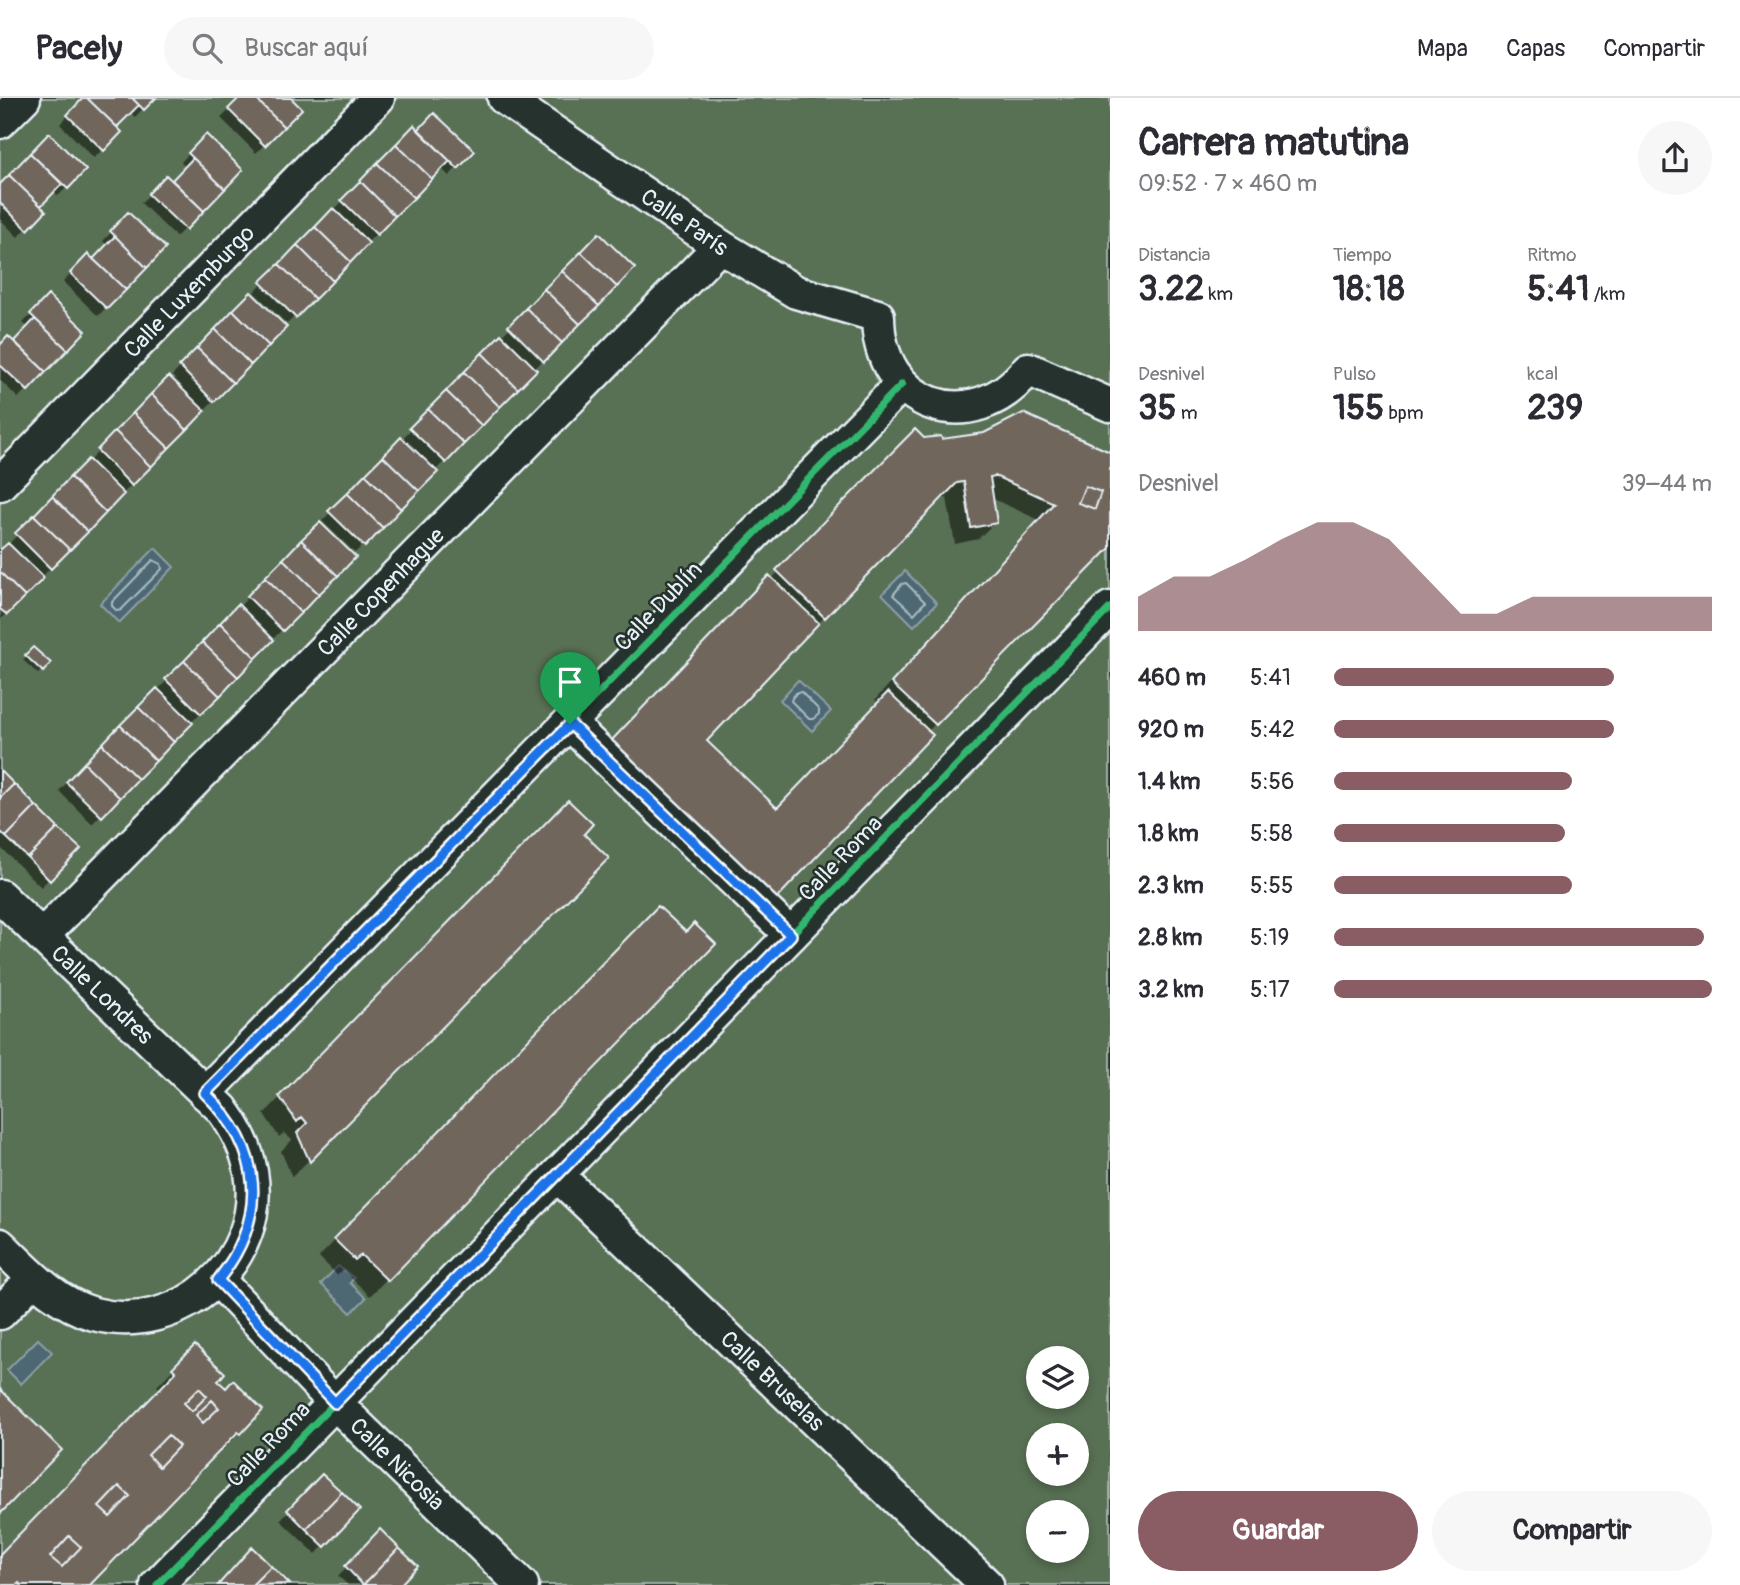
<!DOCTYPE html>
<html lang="es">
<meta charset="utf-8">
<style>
:root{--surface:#fff;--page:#f7f7f7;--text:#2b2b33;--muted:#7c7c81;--line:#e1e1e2;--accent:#8a5d65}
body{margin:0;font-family:Pangolin,sans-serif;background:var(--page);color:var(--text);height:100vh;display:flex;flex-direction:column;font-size:26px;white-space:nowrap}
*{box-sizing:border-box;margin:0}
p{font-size:23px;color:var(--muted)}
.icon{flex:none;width:38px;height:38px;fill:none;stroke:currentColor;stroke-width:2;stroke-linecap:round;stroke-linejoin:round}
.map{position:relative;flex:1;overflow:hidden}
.side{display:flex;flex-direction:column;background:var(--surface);width:630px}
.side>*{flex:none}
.controls{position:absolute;left:1026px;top:1248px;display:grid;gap:14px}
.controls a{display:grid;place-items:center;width:63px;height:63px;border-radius:50%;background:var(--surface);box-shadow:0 4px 10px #0003;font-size:35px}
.pin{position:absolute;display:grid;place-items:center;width:60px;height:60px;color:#fff;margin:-72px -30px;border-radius:50% 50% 50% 0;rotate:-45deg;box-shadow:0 0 7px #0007}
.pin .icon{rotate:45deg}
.round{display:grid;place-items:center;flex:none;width:74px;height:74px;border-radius:37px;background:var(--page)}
.head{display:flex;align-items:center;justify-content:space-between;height:119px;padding:0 28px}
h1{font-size:38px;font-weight:700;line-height:52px}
.figures{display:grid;grid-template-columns:repeat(3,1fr);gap:10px;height:119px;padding:7px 28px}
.figures div{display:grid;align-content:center}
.figures b{font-size:35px;font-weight:700}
.figures small{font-size:19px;font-weight:400}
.figures p{font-size:19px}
.chart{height:196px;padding:14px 28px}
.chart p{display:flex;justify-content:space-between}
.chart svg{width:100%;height:126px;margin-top:7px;fill:var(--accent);opacity:.7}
.cta{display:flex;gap:14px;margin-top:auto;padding:14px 28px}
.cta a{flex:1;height:80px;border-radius:42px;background:var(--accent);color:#fff;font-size:28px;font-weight:700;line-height:80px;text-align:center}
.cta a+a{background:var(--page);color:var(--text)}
ul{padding:0 28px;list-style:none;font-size:23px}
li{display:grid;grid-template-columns:112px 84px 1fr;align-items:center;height:52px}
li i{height:18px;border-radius:9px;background:var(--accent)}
header{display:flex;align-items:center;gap:42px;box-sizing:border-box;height:98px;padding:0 35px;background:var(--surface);border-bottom:2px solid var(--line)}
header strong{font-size:33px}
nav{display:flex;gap:38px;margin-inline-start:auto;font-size:24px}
.search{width:490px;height:63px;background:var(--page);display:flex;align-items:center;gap:18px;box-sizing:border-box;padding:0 24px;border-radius:38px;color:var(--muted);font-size:26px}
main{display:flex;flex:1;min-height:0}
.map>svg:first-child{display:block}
</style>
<header>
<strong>Pacely</strong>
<div class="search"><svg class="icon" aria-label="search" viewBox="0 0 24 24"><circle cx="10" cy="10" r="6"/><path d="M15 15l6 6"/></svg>Buscar aquí</div>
<nav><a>Mapa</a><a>Capas</a><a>Compartir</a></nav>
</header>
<main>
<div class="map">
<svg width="1110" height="1487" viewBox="0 0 1110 1487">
<rect width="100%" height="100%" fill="#26332d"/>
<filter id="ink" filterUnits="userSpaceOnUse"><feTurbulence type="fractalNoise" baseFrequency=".0143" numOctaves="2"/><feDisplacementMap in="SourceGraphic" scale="14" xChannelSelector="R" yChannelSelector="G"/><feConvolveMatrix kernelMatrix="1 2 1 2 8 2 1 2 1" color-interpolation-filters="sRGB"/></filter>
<g filter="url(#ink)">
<path fill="#586f53" stroke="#a0b0a6" stroke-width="2" fill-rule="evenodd" d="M0,0H1110V1487H0ZM1038,1260H1076V1298H1038ZM1038,1337H1076V1376H1038ZM1038,1414H1076V1452H1038Z"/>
<path fill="#4e6873" stroke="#8c9fa8" stroke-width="2" d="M155,450L174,469L119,525L100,506Z
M905,473L937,505L914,528L882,496Z
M798,582L831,613L812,633L780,602Z
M338,1168L354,1180L350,1185L366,1200L351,1215L321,1186Z
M38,1241L52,1254L21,1286L7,1272Z"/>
<path fill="#0007" fill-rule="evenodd" d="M85,0H153L135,19L130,14L115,29L120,34L94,60L60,26Z
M242,0H288L300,11L256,55L221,20Z
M414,30L473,53L449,78L441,70L287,226L254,194Z
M49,38L84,72L58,98L53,93L38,108L44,113L18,139L0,121V88Z
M206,38L241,72L176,139L141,105L166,79L172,84L186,69L181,64Z
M128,117L163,150L98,218L63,184L88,158L93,163L108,148L103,143Z
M599,138L633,170L355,455L322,423Z
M251,196L285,229L0,522V455L169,280L180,290L182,288L172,278Z
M48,199L84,233L18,300L0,282V249L14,246L29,230L23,225Z
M915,334L923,342L941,343L984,337L1110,355V448L927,634L774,801L595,662ZM947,400L955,446L978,441L995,424L991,400L1039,422L875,602L879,605L776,712L704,643L939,401Z
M320,426L353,459L92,726L59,693Z
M33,551L48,565L38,576L23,562Z
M0,675L78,751L41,789L0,749Z
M568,704L582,736L606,760L292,1079L281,1053L292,1042L284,1035L279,1039L264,1016Z
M658,810L685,836L713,846L370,1198L343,1172L337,1177L319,1159Z
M195,1249L215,1283L225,1293L261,1312L223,1352L221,1349L87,1487H0V1458L161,1292L157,1288Z
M322,1378L358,1412L316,1456L280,1422Z
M380,1434L397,1487H348L338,1478Z"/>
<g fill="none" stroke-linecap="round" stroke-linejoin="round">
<path stroke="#aabac3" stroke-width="2" d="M153,462L161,466L162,471L121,512L117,513L112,508V504Z
M906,485L925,504L914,516L893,497L902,486Z
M797,594H801L819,612V616L813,621H809L791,603L792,600Z"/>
</g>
<path fill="#71665c" stroke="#e8f1f8" stroke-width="2" fill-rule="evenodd" d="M83,0H87L122,34L104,53L67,17Z
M87,0H132L139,7L117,29Z
M132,0H156L144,12Z
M239,0H255L284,29L265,48L228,11Z
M255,0H291L302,11L284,29Z
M434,15L475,53L458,71L418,32Z
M414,27L450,63L432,81L396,46Z
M49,35L86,72L68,91L30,55Z
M206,36L243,72L225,91L188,55Z
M396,46L432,81L414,100L377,65Z
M30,55L62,86L41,108L9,77Z
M193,60L225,91L204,113L172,82Z
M377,65L414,100L395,118L360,83Z
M9,77L46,113L28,132L0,105V86Z
M166,77L204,113L186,132L148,96Z
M360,83L395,118L377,137L341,102Z
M333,110L369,145L351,164L315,129Z
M128,114L166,150L147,170L110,133Z
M315,129L351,164L333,183L297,147Z
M599,135L635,170L617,189L581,154Z
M115,138L147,170L126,192L93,161Z
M297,147L333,183L315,201L279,166Z
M581,154L617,189L599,208L562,173Z
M88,156L126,192L107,211L70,175Z
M279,166L315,201L296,220L260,184Z
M562,173L599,208L580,226L544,191Z
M544,191L580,226L562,245L526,210Z
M251,194L287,229L269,248L233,212Z
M48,197L86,233L68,252L30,216Z
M526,210L562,245L544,264L508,228Z
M233,212L269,248L251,267L215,231Z
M35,221L68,252L46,274L14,243Z
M215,231L251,267L233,285L197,250Z
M501,236L537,272L518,291L482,255Z
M8,238L46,274L28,293L0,267V247Z
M197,250L233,285L214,304L179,268Z
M482,255L518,291L500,309L464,274Z
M464,274L500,309L482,328L446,293Z
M169,278L205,313L187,332L151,296Z
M446,293L482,328L464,346L428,311Z
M151,296L187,332L169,350L133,315Z
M428,311L464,346L446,365L409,330Z
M133,315L169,350L151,369L115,333Z
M1023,315L1110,354V450L936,627L891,585L1054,405L995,378L990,379L997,425L971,430L964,384L957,385L825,520L776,472L915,331L924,340L941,338L942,341L984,335ZM1085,388L1101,394L1095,411L1078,405Z
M115,333L151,369L132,388L97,352Z
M401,339L438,374L419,393L383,358Z
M383,358L419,393L401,411L365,376Z
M88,361L124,396L106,415L70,379Z
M365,376L401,411L383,430L347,395Z
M70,379L106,415L88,434L52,398Z
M1085,388L1101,394L1095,411L1078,405Z
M347,395L383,430L365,449L328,413Z
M52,398L88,434L70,452L34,417Z
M34,417L70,452L51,471L15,435Z
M320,424L356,459L338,478L301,442Z
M301,442L338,478L319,496L283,461Z
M8,445L44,480L25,499L0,474V452Z
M283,461L319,496L301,515L265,479Z
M0,474L25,499L7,517L0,511Z
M769,477L819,525L707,643L777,710L888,594L933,637L775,802L610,644Z
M265,479L301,515L283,533L247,498Z
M238,506L274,542L256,560L220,525Z
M220,525L256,560L238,579L202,544Z
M202,544L238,579L220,598L184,563Z
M33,549L51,565L43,574L25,557Z
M184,563L220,598L201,616L165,581Z
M157,590L193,625L174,644L138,609Z
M138,609L174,644L156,663L120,627Z
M120,627L156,663L138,681L102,646Z
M102,646L138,681L120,700L84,665Z
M84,665L120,700L102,719L66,684Z
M0,672L14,686L0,700Z
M14,686L36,708L6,739L0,733V700Z
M568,702L593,726L584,736L609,760L310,1064L297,1035L307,1025L302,1019L297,1024L279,998Z
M36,708L58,730L28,760L6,739Z
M58,730L81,751L50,783L28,760Z
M658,808L686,834L694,825L716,846L388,1183L361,1157L355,1162L334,1141Z
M195,1247L225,1275L218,1283L226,1290L233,1282L263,1312L241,1336L238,1334L90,1487H21L19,1485L16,1487H0V1456L176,1274L172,1270ZM199,1290L207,1298L192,1313L184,1305ZM212,1302L219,1310L203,1325L196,1317ZM168,1337L179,1348L159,1369L148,1357ZM119,1388L130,1398L110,1419L99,1409ZM69,1438L81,1449L62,1469L50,1459Z
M199,1290L207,1298L192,1313L184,1305Z
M0,1291L62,1352L0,1416Z
M212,1302L219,1310L203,1325L196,1317Z
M168,1337L179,1348L159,1369L148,1357Z
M322,1376L342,1394L306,1431L287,1412Z
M119,1388L130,1398L110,1419L99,1409Z
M342,1394L360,1412L325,1449L306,1431Z
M380,1431L399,1450L363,1487L345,1468Z
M69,1438L81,1449L62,1469L50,1459Z
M252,1449L271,1468L252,1487H218Z
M399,1450L418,1468L400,1487H363Z
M271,1468L290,1486L252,1487Z"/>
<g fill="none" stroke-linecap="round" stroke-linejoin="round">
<defs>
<g id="street">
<path id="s1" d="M504,0L720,148L796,194L878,218C878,309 972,342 1028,271L1110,307"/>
<path d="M0,24L24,0"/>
<path id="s2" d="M0,386L378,0"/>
<path d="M570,626L791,837"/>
<path id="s3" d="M0,798L222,1011C236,1030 247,1050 251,1074C266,1163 180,1239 94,1216C55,1205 28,1174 0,1147"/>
<path id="s4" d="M42,838L720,148"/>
<path d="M205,995L902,286"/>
<path id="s5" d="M557,1077L987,1487"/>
<path id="s6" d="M218,1182L335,1305L522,1487"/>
<path d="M0,1215L34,1180"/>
<path d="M157,1487L1110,510"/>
</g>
</defs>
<use href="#street" stroke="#e8f1f8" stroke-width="37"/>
<use href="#street" stroke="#26332d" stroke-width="32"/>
<defs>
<path id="cycleway" d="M205,995L902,286
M157,1487L1110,510"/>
</defs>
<use href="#cycleway" stroke="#26332d" stroke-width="11"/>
<use href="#cycleway" stroke="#33b770" stroke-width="7"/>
</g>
</g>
<g fill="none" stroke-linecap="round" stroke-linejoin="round" filter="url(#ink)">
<defs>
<path id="route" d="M570,626L791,837L335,1305L218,1182C269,1118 263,1051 205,995Z"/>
</defs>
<use href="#route" stroke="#fff" stroke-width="14"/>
<use href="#route" stroke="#1a73e8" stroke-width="9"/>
</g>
<g text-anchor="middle" stroke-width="5" stroke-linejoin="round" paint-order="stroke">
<g font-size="23" fill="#e8f1f8" stroke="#26332d">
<text dy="8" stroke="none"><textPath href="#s1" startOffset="219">Calle París</textPath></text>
<text dy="8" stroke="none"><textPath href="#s2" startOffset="270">Calle Luxemburgo</textPath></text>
<text dy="8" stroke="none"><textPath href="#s4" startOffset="483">Calle Copenhague</textPath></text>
<text transform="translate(658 508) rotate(-46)" y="8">Calle Dublín</text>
<text transform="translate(840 760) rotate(-46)" y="8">Calle Roma</text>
<text dy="8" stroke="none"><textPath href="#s3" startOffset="142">Calle Londres</textPath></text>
<text dy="8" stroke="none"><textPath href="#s5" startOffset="298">Calle Bruselas</textPath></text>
<text transform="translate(268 1346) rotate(-46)" y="8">Calle Roma</text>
<text dy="8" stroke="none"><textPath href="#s6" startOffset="257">Calle Nicosia</textPath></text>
</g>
</g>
</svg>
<div class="controls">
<a><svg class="icon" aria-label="layers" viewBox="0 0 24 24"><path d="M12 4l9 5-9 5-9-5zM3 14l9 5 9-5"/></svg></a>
<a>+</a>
<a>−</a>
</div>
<div class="pin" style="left:570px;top:626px;background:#1e9e55"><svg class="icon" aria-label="arrive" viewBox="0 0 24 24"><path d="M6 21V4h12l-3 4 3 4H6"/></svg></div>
</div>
<section class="side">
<div class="head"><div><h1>Carrera matutina</h1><p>09:52 · 7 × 460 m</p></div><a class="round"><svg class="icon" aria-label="share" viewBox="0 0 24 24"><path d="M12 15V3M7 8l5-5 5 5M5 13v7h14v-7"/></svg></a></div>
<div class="figures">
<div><p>Distancia</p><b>3.22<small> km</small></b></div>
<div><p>Tiempo</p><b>18:18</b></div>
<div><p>Ritmo</p><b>5:41<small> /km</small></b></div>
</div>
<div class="figures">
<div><p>Desnivel</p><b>35<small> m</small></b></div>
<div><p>Pulso</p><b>155<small> bpm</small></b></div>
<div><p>kcal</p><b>239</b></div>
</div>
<div class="chart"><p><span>Desnivel</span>39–44 m</p>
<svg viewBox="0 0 160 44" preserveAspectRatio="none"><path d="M0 44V32L10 25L20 25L30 19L40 12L50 6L60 6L70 12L80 25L90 38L100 38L110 32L120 32L130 32L140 32L150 32L160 32V44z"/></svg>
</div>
<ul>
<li><b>460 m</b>5:41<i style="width:74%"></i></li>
<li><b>920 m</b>5:42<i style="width:74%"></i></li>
<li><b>1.4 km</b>5:56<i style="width:63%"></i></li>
<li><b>1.8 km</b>5:58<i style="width:61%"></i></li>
<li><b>2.3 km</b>5:55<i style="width:63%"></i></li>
<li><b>2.8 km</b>5:19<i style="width:98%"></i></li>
<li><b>3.2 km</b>5:17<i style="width:100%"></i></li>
</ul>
<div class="cta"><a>Guardar</a><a>Compartir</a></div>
</section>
</main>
